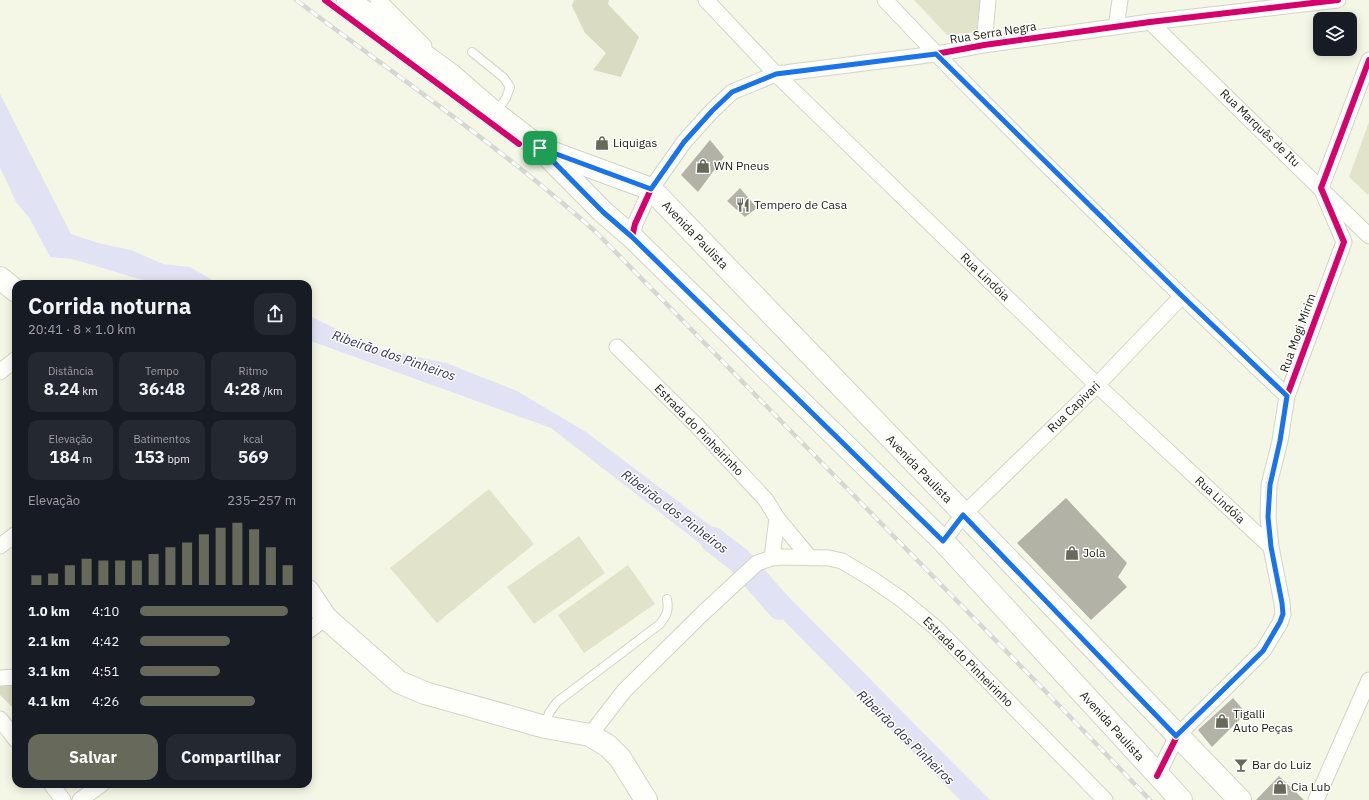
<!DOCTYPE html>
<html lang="pt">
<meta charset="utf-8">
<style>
:root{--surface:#171b24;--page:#242831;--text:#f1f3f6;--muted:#9ea1a6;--accent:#67695b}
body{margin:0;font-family:"IBM Plex Sans",sans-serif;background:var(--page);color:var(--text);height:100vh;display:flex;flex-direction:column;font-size:15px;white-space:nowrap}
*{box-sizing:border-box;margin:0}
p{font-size:13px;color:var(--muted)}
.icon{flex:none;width:22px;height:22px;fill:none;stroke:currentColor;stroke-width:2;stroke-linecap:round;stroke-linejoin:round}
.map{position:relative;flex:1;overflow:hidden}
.panel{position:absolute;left:12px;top:280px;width:300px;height:508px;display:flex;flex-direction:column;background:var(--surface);border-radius:12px;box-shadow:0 2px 10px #0003}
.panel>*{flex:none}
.controls{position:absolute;left:1313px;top:12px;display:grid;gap:8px}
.controls a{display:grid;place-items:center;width:44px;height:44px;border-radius:8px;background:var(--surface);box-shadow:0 2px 10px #0003;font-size:20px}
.pin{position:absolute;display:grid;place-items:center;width:34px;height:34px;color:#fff;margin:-17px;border-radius:8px;box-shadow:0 2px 6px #0006}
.round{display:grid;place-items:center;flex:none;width:42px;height:42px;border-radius:12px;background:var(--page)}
.head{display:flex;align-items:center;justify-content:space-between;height:68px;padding:0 16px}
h1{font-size:22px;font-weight:800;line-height:30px}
.stats{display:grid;grid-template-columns:repeat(3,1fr);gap:6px;height:68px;padding:4px 16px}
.stats div{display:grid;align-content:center;border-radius:10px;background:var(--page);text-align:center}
.stats b{font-size:17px;font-weight:800}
.stats small{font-size:11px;font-weight:400}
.stats p{font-size:11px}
.chart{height:112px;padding:8px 16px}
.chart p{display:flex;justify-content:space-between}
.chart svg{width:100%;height:72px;margin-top:4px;stroke:var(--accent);stroke-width:6}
.cta{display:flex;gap:8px;margin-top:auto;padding:8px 16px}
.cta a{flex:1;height:46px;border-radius:12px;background:var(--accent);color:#fff;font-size:16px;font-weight:800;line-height:46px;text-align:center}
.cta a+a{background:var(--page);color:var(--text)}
ul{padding:0 16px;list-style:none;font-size:13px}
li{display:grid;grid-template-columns:64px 48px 1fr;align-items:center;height:30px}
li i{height:10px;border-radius:5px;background:var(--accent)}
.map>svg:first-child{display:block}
</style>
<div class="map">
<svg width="1369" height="800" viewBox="0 0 1369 800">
<rect width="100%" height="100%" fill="#f5f7e6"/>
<path fill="#e1e3ca" d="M914,0H980L977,32L947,35Z
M1369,122V193L1368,195L1349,177Z
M489,489L534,544L437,623L390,568Z
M579,536L605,573L534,624L507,587Z
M628,565L655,604L584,653L558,615Z"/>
<path fill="#d9dcc2" d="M574,0H609L608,4L639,37L621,77L593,70L606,53L585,33L572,6Z
M16,682V711L0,695V684Z"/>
<path fill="#e1e2f4" d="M0,94L71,234L98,243L131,250L163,264L190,267L219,284H156L72,259L50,257L30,219L16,202L0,167Z
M308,315L372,347L446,363L517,391L586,432L748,554L734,570L551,428L308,340Z
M768,576L990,800H960L748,584Z"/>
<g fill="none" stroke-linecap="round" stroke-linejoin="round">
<path stroke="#e1e2f4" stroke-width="26" d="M713,540L739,560L780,607"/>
</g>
<path fill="#b2b3a6" d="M710,140L724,157L698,192L681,175Z
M740,188L757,208L745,217L727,201Z
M1066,498L1127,563L1118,577L1127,587L1091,620L1017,543Z
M1233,698L1246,713L1212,747L1198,730Z
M1279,776L1304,800H1256Z"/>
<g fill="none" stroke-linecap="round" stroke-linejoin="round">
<defs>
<path id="service" d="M472,52L504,78L510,87L506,98L496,113
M545,726L549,713L557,702L660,624C667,615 669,610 667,599"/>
<path id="minor" d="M378,0L424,46
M706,0L776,74L1097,385L1271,547
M885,0C1014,137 1151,267 1287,396
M1150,22L1369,236
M1116,27L1120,0
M984,45L988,0
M632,237L635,224L651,189L684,142L712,111L732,92L776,74L936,54L984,45L1150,22L1338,0
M617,347L698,427L766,500L777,518L772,558
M0,372L16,359
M777,518L810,558
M943,541L963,515L1097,385L1182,296
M0,546L16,534
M308,631L326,618
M0,678L16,677
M0,719L16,740
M590,735L624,691L701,615L757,563L772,558L783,557L829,558L842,561L872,579L901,599L935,627L1105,800
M1157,776L1177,736L1263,651L1280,623L1283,614L1282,603L1271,547L1268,517L1269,485L1280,441L1287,396L1344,242L1321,188L1369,60
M51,784L63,800
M80,800L102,784
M1316,800L1369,680"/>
<path id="secondary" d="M0,278L16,291
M308,591L326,618L399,682L425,693L545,727L590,735L608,746L620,758L646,800"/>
<path id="primary" d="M348,0L451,75L496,114L540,148L603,212L632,237L943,541L1181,800
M545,150L651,189L1240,800"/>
</defs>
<use href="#service" stroke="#d2d4c6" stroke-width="10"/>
<use href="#minor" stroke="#d2d4c6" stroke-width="17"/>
<use href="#secondary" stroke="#d2d4c6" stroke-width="24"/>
<use href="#primary" stroke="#d2d4c6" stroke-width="24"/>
<use href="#service" stroke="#fefefb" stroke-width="8"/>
<use href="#minor" stroke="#fefefb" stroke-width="15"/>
<use href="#secondary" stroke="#fefefb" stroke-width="22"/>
<use href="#primary" stroke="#fefefb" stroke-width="22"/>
<defs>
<path id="rail" d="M296,0C397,76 503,149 597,233L1052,698L1150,800"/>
</defs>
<use href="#rail" stroke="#d6d7d2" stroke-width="4.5"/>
<use href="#rail" stroke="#fff" stroke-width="3" stroke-dasharray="9" stroke-linecap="butt"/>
<defs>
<path id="cycleway" d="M325,0L519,144
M632,237L635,224L651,189L684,142L712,111L732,92L776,74L936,54L984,45L1150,22L1338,0
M1157,776L1177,736L1263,651L1280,623L1283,614L1282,603L1271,547L1268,517L1269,485L1280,441L1287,396L1344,242L1321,188L1369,60"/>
</defs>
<use href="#cycleway" stroke="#fff" stroke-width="8"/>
<use href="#cycleway" stroke="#d6006c" stroke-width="6"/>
</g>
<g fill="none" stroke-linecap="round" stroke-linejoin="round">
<defs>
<path id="route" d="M936,54L1182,296L1287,396L1280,441L1270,485L1268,517L1271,547L1282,603L1283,614L1280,622L1263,651L1176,736L963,515L943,541L632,237L603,212L540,148L651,189L684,142L712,111L732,92L776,74Z"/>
</defs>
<use href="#route" stroke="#fff" stroke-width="8"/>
<use href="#route" stroke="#1a73e8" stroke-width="5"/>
</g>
<defs>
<symbol id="shop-bare" viewBox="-9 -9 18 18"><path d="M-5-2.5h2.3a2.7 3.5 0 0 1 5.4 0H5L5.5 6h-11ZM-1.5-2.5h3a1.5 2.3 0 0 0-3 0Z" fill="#67695b" stroke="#fff" stroke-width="2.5" paint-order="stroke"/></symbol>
<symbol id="restaurant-bare" viewBox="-9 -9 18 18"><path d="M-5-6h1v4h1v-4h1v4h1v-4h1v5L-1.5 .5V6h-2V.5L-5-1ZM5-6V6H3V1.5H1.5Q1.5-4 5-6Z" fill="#67695b" stroke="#fff" stroke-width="2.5" paint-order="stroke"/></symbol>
<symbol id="bar-bare" viewBox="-9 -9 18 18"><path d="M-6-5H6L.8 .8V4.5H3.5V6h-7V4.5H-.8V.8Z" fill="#67695b" stroke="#fff" stroke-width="2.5" paint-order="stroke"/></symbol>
</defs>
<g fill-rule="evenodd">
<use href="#shop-bare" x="592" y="133" width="20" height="20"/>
<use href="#shop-bare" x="693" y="156" width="20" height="20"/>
<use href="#restaurant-bare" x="733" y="195" width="20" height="20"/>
<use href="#shop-bare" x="1062" y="543" width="20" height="20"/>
<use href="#shop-bare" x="1212" y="711" width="20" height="20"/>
<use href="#bar-bare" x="1231" y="755" width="20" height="20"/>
<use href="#shop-bare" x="1270" y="777" width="20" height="20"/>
</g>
<g text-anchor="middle" stroke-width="3" stroke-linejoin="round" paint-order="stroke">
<g font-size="12" fill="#1b1c10" stroke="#fff">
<text transform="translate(993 33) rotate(-9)" y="4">Rua Serra Negra</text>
<text transform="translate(1260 128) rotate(44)" y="4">Rua Marquês de Itu</text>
<text transform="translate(695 235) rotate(46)" y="4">Avenida Paulista</text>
<text transform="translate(985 277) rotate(44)" y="4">Rua Lindóia</text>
<text transform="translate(1298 333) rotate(-70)" y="4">Rua Mogi Mirim</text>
<text transform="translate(1074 407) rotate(-44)" y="4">Rua Capivari</text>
<text transform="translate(699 430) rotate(46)" y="4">Estrada do Pinheirinho</text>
<text transform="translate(919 469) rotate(46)" y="4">Avenida Paulista</text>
<text transform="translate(1220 500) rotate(43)" y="4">Rua Lindóia</text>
<text transform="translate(968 662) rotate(45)" y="4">Estrada do Pinheirinho</text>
<text transform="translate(1112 726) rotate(48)" y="4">Avenida Paulista</text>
</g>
<g font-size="12" fill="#1b1c10" stroke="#fff" text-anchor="start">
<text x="613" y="147">Liquigas</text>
<text x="714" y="170">WN Pneus</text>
<text x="754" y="209">Tempero de Casa</text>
<text x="1083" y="557">Jola</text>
<text x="1233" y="718">Tigalli<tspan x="1233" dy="14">Auto Peças</tspan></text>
<text x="1252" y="769">Bar do Luiz</text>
<text x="1291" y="791">Cia Lub</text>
</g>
<g font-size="13" font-style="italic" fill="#302c57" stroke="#fff">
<text transform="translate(394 355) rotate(19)" y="5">Ribeirão dos Pinheiros</text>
<text transform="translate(675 511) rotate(37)" y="5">Ribeirão dos Pinheiros</text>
<text transform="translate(906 737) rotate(44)" y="5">Ribeirão dos Pinheiros</text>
</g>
</g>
</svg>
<div class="controls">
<a><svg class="icon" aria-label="layers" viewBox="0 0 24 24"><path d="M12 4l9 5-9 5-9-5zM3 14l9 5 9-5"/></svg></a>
</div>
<div class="pin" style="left:540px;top:148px;background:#1e9e55"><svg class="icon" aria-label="arrive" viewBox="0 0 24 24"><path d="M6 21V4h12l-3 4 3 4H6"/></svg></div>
<section class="panel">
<div class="head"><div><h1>Corrida noturna</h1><p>20:41 · 8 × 1.0 km</p></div><a class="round"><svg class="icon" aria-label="share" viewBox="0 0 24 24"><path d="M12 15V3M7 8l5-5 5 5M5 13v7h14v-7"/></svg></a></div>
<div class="stats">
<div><p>Distância</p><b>8.24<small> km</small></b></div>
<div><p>Tempo</p><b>36:48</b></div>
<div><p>Ritmo</p><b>4:28<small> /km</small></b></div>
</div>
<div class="stats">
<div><p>Elevação</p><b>184<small> m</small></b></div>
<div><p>Batimentos</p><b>153<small> bpm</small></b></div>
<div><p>kcal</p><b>569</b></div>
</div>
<div class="chart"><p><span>Elevação</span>235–257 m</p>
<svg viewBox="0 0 160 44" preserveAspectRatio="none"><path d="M5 44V38M15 44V37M25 44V32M35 44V28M45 44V29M55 44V29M65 44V29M75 44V25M85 44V21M95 44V18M105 44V13M115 44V9M125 44V6M135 44V10M145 44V21M155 44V32"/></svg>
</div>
<ul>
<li><b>1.0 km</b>4:10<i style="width:95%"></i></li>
<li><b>2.1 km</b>4:42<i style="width:58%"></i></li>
<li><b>3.1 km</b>4:51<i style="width:51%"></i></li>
<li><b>4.1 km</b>4:26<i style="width:74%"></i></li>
</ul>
<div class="cta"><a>Salvar</a><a>Compartilhar</a></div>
</section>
</div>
